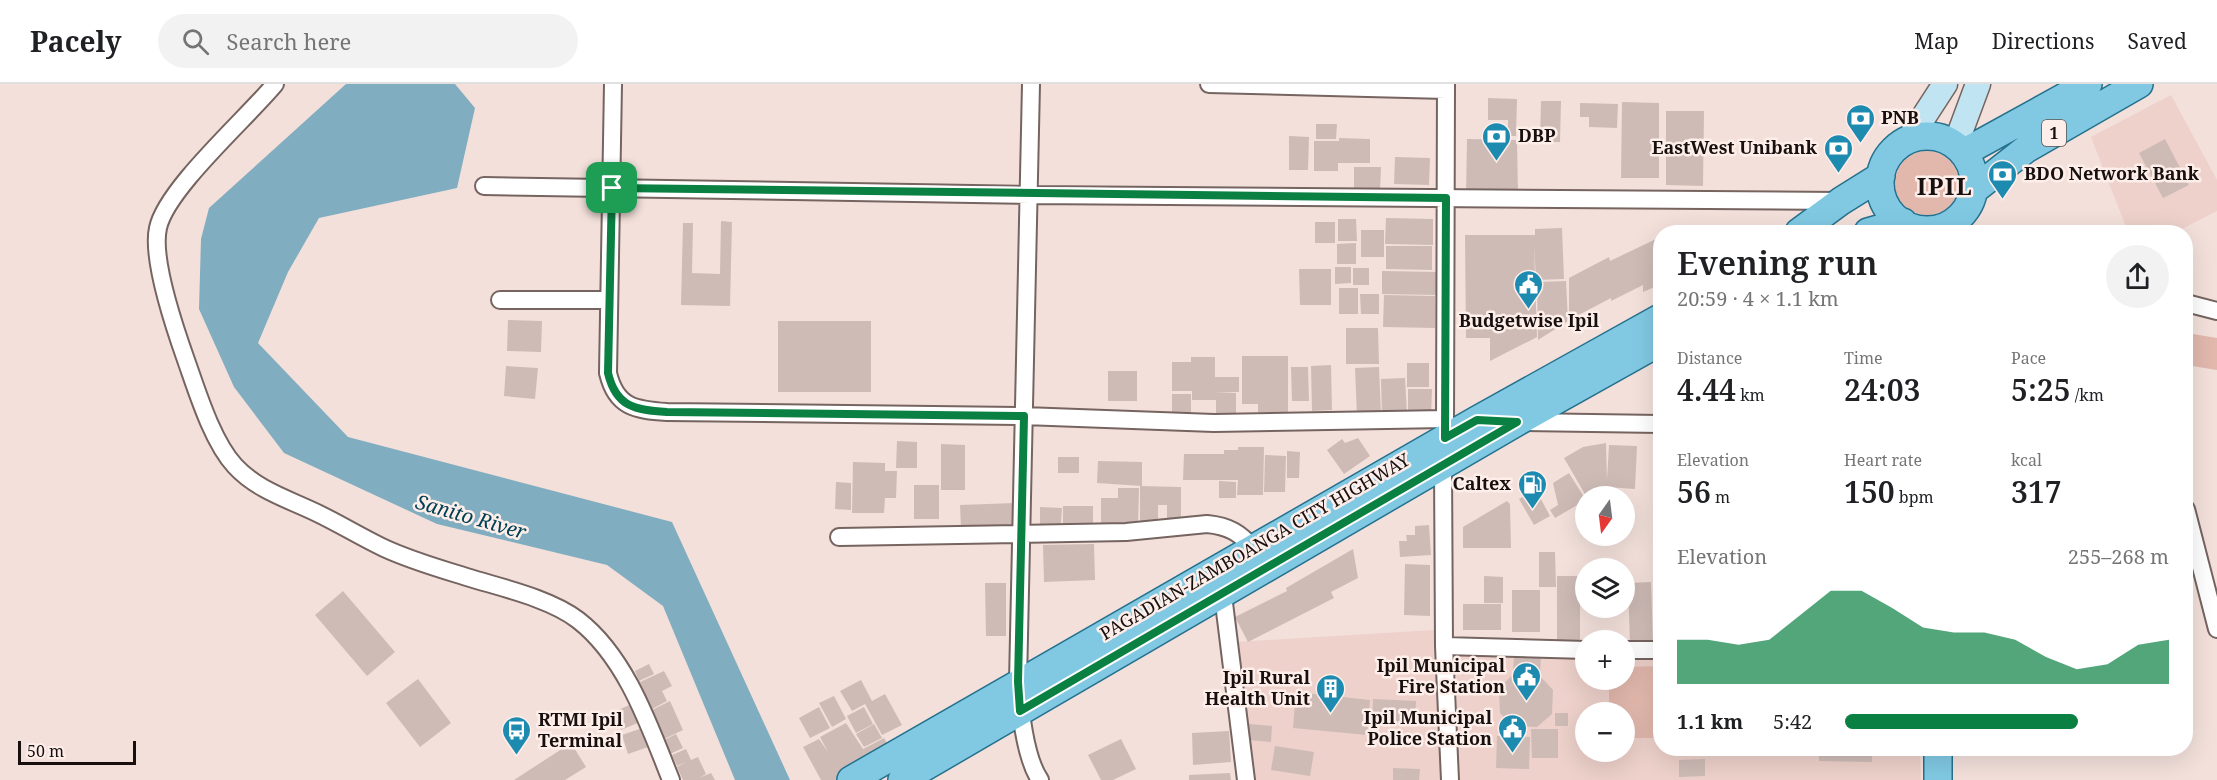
<!DOCTYPE html>
<meta charset="utf-8">
<style>
:root{--surface:#fff;--page:#f2f2f2;--text:#202124;--muted:#757577;--line:#e0e0e0;--accent:#0b8043}
body{margin:0;font-family:"Noto Serif",serif;background:var(--page);color:var(--text);height:100vh;display:flex;flex-direction:column;font-size:22px;white-space:nowrap}
*{box-sizing:border-box;margin:0}
p{font-size:20px;color:var(--muted)}
.icon{flex:none;width:33px;height:33px;fill:none;stroke:currentColor;stroke-width:2;stroke-linecap:round;stroke-linejoin:round}
.map{position:relative;flex:1;overflow:hidden}
.panel{position:absolute;left:1653px;top:141px;width:540px;height:531px;display:flex;flex-direction:column;background:var(--surface);border-radius:24px;box-shadow:0 6px 24px #0002}
.panel>*{flex:none}
.needle{width:39px;rotate:194deg}
.fabs{position:absolute;left:1575px;top:402px;display:grid;gap:12px}
.fabs a{display:grid;place-items:center;width:60px;height:60px;border-radius:50%;background:var(--surface);box-shadow:0 6px 24px #0002;font-size:30px}
.scale{position:absolute;left:18px;bottom:15px;width:118px;box-sizing:border-box;padding-left:6px;border:3px solid #17100f;border-top:0;font-size:16px;line-height:21px;white-space:nowrap;color:#17100f;-webkit-text-stroke:4px #feeeea;paint-order:stroke}
.pin{position:absolute;display:grid;place-items:center;width:51px;height:51px;color:#fff;margin:-26px;border-radius:12px;box-shadow:0 3px 9px #0006}
.round{display:grid;place-items:center;flex:none;width:63px;height:63px;border-radius:32px;background:var(--page)}
.headline{display:flex;align-items:center;justify-content:space-between;height:102px;padding:0 24px}
h1{font-size:33px;font-weight:600;line-height:45px}
.stats{display:grid;grid-template-columns:repeat(3,1fr);gap:9px;height:102px;padding:6px 24px}
.stats div{display:grid;align-content:center}
.stats b{font-size:30px;font-weight:600}
.stats small{font-size:16px;font-weight:400}
.stats p{font-size:16px}
.chart{height:168px;padding:12px 24px}
.chart p{display:flex;justify-content:space-between}
.chart svg{width:100%;height:108px;margin-top:6px;fill:var(--accent);opacity:.7}
ul{padding:0 24px;list-style:none;font-size:20px}
li{display:grid;grid-template-columns:96px 72px 1fr;align-items:center;height:45px}
li i{height:15px;border-radius:8px;background:var(--accent)}
header{display:flex;align-items:center;gap:36px;box-sizing:border-box;height:84px;padding:0 30px;background:var(--surface);border-bottom:2px solid var(--line)}
header strong{font-size:28px}
nav{display:flex;gap:33px;margin-inline-start:auto;font-size:21px}
.search{width:420px;height:54px;background:var(--page);display:flex;align-items:center;gap:15px;box-sizing:border-box;padding:0 21px;border-radius:33px;color:var(--muted);font-size:22px}
.map>svg:first-child{display:block}
</style>
<header>
<strong>Pacely</strong>
<div class="search"><svg class="icon" aria-label="search" viewBox="0 0 24 24"><circle cx="10" cy="10" r="6"/><path d="M15 15l6 6"/></svg>Search here</div>
<nav><a>Map</a><a>Directions</a><a>Saved</a></nav>
</header>
<div class="map">
<svg width="2217" height="696" viewBox="0 0 2217 696">
<rect width="100%" height="100%" fill="#f3e0db"/>
<path fill="#edd1ca" fill-rule="evenodd" d="M2171,11L2217,96V127L2176,148H2128L2091,53Z
M1434,546L1442,696H1250L1236,558Z
M1456,572L1585,573L1586,596H1624L1625,573L1660,574V664L1920,665L1921,696H1458ZM1586,628H1624V668H1586Z"/>
<path fill="#e2b8ad" d="M1895 99a32 32 0 1 1 64 0a32 32 0 1 1-64 0Z
M2187,249L2217,254V286L2186,281Z
M1660,582V654H1625L1624,628H1609V596H1624L1625,583Z"/>
<path fill="#81adc0" d="M346,0H455L475,24L457,104L319,134L288,188L258,259L348,353L672,438L790,696H735L663,522L607,481L437,440L284,369L234,303L199,225L201,155L209,124Z"/>
<path fill="#cebbb6" d="M1488,14L1517,15L1516,52H1508V36H1488Z
M1541,17H1561L1560,58H1540Z
M1622,18L1659,19V94H1621Z
M1580,19L1618,20L1617,44L1589,43V33H1580Z
M1666,27H1704L1703,102L1666,101Z
M1316,40H1337L1336,55H1316Z
M1289,52L1309,53L1308,86H1289Z
M1339,54L1370,55V79H1338V87H1314V57H1339Z
M1467,55L1517,56L1518,110L1466,111Z
M2165,55L2189,101L2163,114L2139,69Z
M1395,73L1430,74L1429,101L1394,100Z
M1354,83H1381L1380,107L1354,106Z
M1386,134L1433,135V161L1385,160Z
M1338,135H1356L1357,157H1338Z
M721,137L732,138L730,222L681,221L683,139H693L692,189L720,190Z
M1315,138H1335V159H1315Z
M1562,144L1564,195L1536,196L1534,161L1537,253L1490,277V254H1466L1465,151H1535V145Z
M1361,146H1384V173H1361Z
M1656,155L1659,201L1643,208V201L1611,217V214L1569,236V194L1609,173L1610,177Z
M1356,159V180H1337V160Z
M1386,162H1432V186L1386,185Z
M1335,183H1351V199L1335,200Z
M1353,184H1369V201H1353Z
M1299,185H1331V221H1300Z
M1382,187L1437,188V211L1382,210Z
M1566,197L1568,237L1538,256L1537,198Z
M1339,204H1358V230H1339Z
M1360,210H1379V230H1361Z
M1384,211L1435,212V244L1383,243Z
M508,236L542,237L541,268L507,267Z
M778,237H871V308H778Z
M1346,244H1378L1379,280H1346Z
M1242,272H1288V328H1258V320H1242Z
M1191,273H1215V293H1239V308H1215L1236,309V335H1216V316H1192V307H1172V278H1191Z
M1407,279H1429V303H1407Z
M1331,281L1332,326L1312,327L1311,282Z
M506,282L538,284L535,315L504,312Z
M1291,283H1308L1309,317H1292Z
M1379,283L1381,332L1357,333L1355,284Z
M1108,287H1137V317H1108Z
M1405,294L1407,331L1382,332L1381,295Z
M1408,305H1432L1431,333L1408,332Z
M1172,310H1191V334L1172,335Z
M1358,354L1370,372L1344,390L1327,366L1342,355L1345,359Z
M897,357L917,358V384H896Z
M1606,359L1607,396L1609,361L1637,362L1635,405L1607,403L1592,412H1586L1564,374L1583,363Z
M941,360L965,361V406H941Z
M1238,363H1264L1263,411H1237L1238,396H1183L1184,370H1224V366H1238Z
M1287,367L1300,368L1299,394H1287Z
M1265,371L1286,372L1285,408H1264Z
M1058,373H1079V389H1058Z
M1098,377L1142,378V402L1097,399Z
M853,378L885,379V387H897L896,414H885L884,429H852Z
M1569,389L1586,416L1555,434L1550,426L1558,421L1553,399Z
M1219,397L1236,398V414H1219Z
M836,398L851,399V426L835,425Z
M914,401H939V435H914Z
M1140,402L1181,403V442H1167V421H1158V443H1140Z
M1118,404H1139L1138,444L1101,445V414H1118Z
M1536,406L1550,432L1534,441L1519,415Z
M1507,417L1510,420L1511,464H1463V443Z
M1015,419L1016,443L961,444L960,421Z
M1063,422H1093V442L1063,441Z
M1040,423L1062,424L1061,440H1040Z
M1429,441L1431,471L1400,473L1399,457H1407L1406,451H1415V442Z
M1094,460L1095,496L1044,498L1043,461Z
M1353,465L1358,494L1331,508L1334,514L1248,558L1235,533L1287,507L1286,504Z
M1539,468H1555L1556,503H1539Z
M1405,480L1430,481V532L1404,531Z
M1484,492L1503,493V519H1484Z
M1557,492H1580V557H1557Z
M1651,498L1653,560L1630,561L1628,499Z
M985,499H1006V552H986Z
M1512,506H1540V548H1512Z
M343,507L395,568L367,592L315,531Z
M1463,520H1501V546H1463Z
M1514,571L1541,573L1540,590L1513,589Z
M649,580L654,590L639,597L635,587Z
M664,587L672,602L662,607L667,617L652,625L640,598Z
M1512,591L1540,592L1553,606L1552,630L1537,643L1513,642L1500,629L1499,605Z
M418,595L451,639L420,663L386,619Z
M861,596L872,617L885,610L902,641L882,651L865,620L852,627L840,607Z
M1296,608L1370,616L1367,651L1293,644Z
M834,612L846,635L832,643L819,619Z
M1373,615L1416,617L1415,640L1372,639Z
M670,617L683,646L664,655L650,627Z
M632,620L640,638L621,646L613,628Z
M819,623L830,644L810,654L799,634Z
M864,623L873,640L856,649L847,632Z
M1555,629H1568V642H1555Z
M846,639L863,665L884,654L892,668L835,696H821L803,663L819,655L828,668L820,653Z
M874,640L882,654L864,663L856,650Z
M1249,640L1272,642L1271,658L1248,656Z
M645,643L651,662L628,670L622,651Z
M1531,645H1558V674H1532Z
M1229,647L1231,678L1193,681L1192,649Z
M676,650L683,664L670,670L664,656Z
M1497,652L1530,653L1529,685L1496,684Z
M1121,655L1136,685L1113,696H1101L1088,671Z
M571,659L586,683L565,696H514Z
M1275,662L1314,668L1310,692L1271,686Z
M1819,664H1872V678L1819,677Z
M686,665L691,676L698,673L706,690L699,694L711,689L715,696H683L677,683L686,678L677,682L672,671Z
M1705,675V692L1679,693V676Z
M1393,684L1420,685L1419,696H1393Z
M1230,689L1231,696H1189V691Z"/>
<g fill="none" stroke-linecap="round" stroke-linejoin="round">
<defs>
<path id="street" d="M275,0C248,33 166,105 158,144C151,175 175,245 186,276C197,307 212,357 235,382C257,406 288,415 317,429C340,440 361,453 384,464C412,477 441,485 470,494C503,504 551,515 578,536C626,573 649,641 671,696
M613,0L608,289C616,323 635,326 667,328L1024,332L1214,339L1445,335
M1031,0L1018,598C1020,625 1025,674 1040,696
M1209,0L1446,6
M484,102L1030,111L1839,117
M500,216H608
M2186,219L2217,227
M1523,338L1660,340
M1445,344L1446,0
M1443,381L1444,562L1450,696
M2186,425L2217,545
M839,453L1126,448L1207,440C1229,442 1240,449 1254,465
M1222,503L1246,696
M1444,562L1586,566
M1624,566H1660"/>
<path id="secondary" d="M1908,57L1945,0
M1955,62L1978,0"/>
<path id="primary" d="M1880 99a47 47 0 1 1 94 0a47 47 0 1 1-94 0Z
M1963,69L2088,0
M1974,106L2026,65L2139,0
M1799,148L1841,117L1881,92
M1868,148L1903,138
M1938,664V696
M851,696L1477,336L1660,234
M902,696L1517,338L1660,258"/>
</defs>
<use href="#street" stroke="#756460" stroke-width="20"/>
<use href="#secondary" stroke="#756460" stroke-width="27"/>
<use href="#primary" stroke="#25718d" stroke-width="30"/>
<use href="#street" stroke="#fff" stroke-width="16"/>
<use href="#secondary" stroke="#c0e4f1" stroke-width="24"/>
<use href="#primary" stroke="#81c9e3" stroke-width="27"/>
</g>
<g fill="none" stroke-linecap="round" stroke-linejoin="round">
<defs>
<path id="route" d="M612,104L1446,114L1445,354L1477,336L1517,338L1020,627L1018,598L1024,332L667,328C635,326 616,323 608,289Z"/>
</defs>
<use href="#route" stroke="#fff" stroke-width="12"/>
<use href="#route" stroke="#0b8043" stroke-width="8"/>
</g>
<defs>
<symbol id="bank-pin" viewBox="-11 -11 22 30"><path d="M0 17L-7.5 6A9.5 9.5 0 1 1 7.5 6Z" fill="#1d8ab0" stroke="#feeeea"/><path d="M-6-4H6V4H-6ZM0-2.3a2.3 2.3 0 1 0 0 4.6a2.3 2.3 0 1 0 0-4.6Z" fill="#fff"/></symbol>
<symbol id="civic-pin" viewBox="-11 -11 22 30"><path d="M0 17L-7.5 6A9.5 9.5 0 1 1 7.5 6Z" fill="#1d8ab0" stroke="#feeeea"/><path d="M-.6-6.5H3V-4.5H.6V-3L4-1V1h2V6H-6V1h2V-1L-.6-3ZM-1.2 2.5V6h2.4V2.5Z" fill="#fff"/></symbol>
<symbol id="fuel-pin" viewBox="-11 -11 22 30"><path d="M0 17L-7.5 6A9.5 9.5 0 1 1 7.5 6Z" fill="#1d8ab0" stroke="#feeeea"/><path d="M-5.5-6h7V0h2V4h1.3V-2.5L3-4.5l.8-.8L6-3V5H2.5V1h-1V6h-7ZM-4.2-4.7v3.2H.2V-4.7Z" fill="#fff"/></symbol>
<symbol id="building-pin" viewBox="-11 -11 22 30"><path d="M0 17L-7.5 6A9.5 9.5 0 1 1 7.5 6Z" fill="#1d8ab0" stroke="#feeeea"/><path d="M-4-6H4V6H1V3H-1V6H-4ZM-2.5-4.3h1.7v1.8h-1.7ZM.8-4.3h1.7v1.8H.8ZM-2.5-1h1.7V.8h-1.7ZM.8-1h1.7V.8H.8Z" fill="#fff"/></symbol>
<symbol id="bus-pin" viewBox="-11 -11 22 30"><path d="M0 17L-7.5 6A9.5 9.5 0 1 1 7.5 6Z" fill="#1d8ab0" stroke="#feeeea"/><path d="M-5-6H5V4H4V6H2V4H-2V6H-4V4H-5ZM-3.5-4V0h7V-4ZM-3.5 1.2v1.5H-2V1.2ZM2 1.2v1.5H3.5V1.2Z" fill="#fff"/></symbol>
</defs>
<g fill-rule="evenodd">
<use href="#bank-pin" x="1844" y="18" width="33" height="45"/>
<use href="#bank-pin" x="1480" y="36" width="33" height="45"/>
<use href="#bank-pin" x="1822" y="48" width="33" height="45"/>
<use href="#bank-pin" x="1986" y="74" width="33" height="45"/>
<use href="#civic-pin" x="1512" y="184" width="33" height="45"/>
<use href="#fuel-pin" x="1516" y="384" width="33" height="45"/>
<use href="#civic-pin" x="1510" y="576" width="33" height="45"/>
<use href="#building-pin" x="1314" y="588" width="33" height="45"/>
<use href="#civic-pin" x="1496" y="628" width="33" height="45"/>
<use href="#bus-pin" x="500" y="630" width="33" height="45"/>
</g>
<g text-anchor="middle" stroke-width="5" stroke-linejoin="round" paint-order="stroke">
<rect fill="#feeeea" stroke="#5c5351" stroke-width="1.5" x="2042" y="36" width="24" height="26" rx="4.5"/>
<g font-size="16" font-weight="bold" fill="#17100f">
<text x="2054" y="55">1</text>
</g>
<g font-size="18" font-weight="bold" fill="#17100f" stroke="#feeeea" text-anchor="end">
<text x="1881" y="40" text-anchor="start">PNB</text>
<text x="1518" y="58" text-anchor="start">DBP</text>
<text x="1817" y="70">EastWest Unibank</text>
<text x="2024" y="96" text-anchor="start">BDO Network Bank</text>
<text x="1529" y="243" text-anchor="middle">Budgetwise Ipil</text>
<text x="1511" y="406">Caltex</text>
<text x="1505" y="588">Ipil Municipal<tspan x="1505" dy="21">Fire Station</tspan></text>
<text x="1310" y="600">Ipil Rural<tspan x="1310" dy="21">Health Unit</tspan></text>
<text x="1492" y="640">Ipil Municipal<tspan x="1492" dy="21">Police Station</tspan></text>
<text x="538" y="642" text-anchor="start">RTMI Ipil<tspan x="538" dy="21">Terminal</tspan></text>
</g>
<g font-size="18" fill="#17100f" stroke="#feeeea">
<text transform="translate(1255 463) rotate(-30)" y="6">PAGADIAN-ZAMBOANGA CITY HIGHWAY</text>
</g>
<g font-size="20" font-style="italic" fill="#004055" stroke="#feeeea">
<text transform="translate(471 433) rotate(16)" y="7">Sanito River</text>
</g>
<g font-size="24" font-weight="bold" letter-spacing="1.5" fill="#17100f" stroke="#feeeea">
<text x="1945" y="111">IPIL</text>
</g>
</g>
</svg>
<div class="fabs">
<a><svg class="needle" viewBox="-14 -14 28 28"><path d="M0-13l5 13h-10z" fill="#e53935"/><path d="M0 13l5-13h-10z" fill="#757577"/></svg></a>
<a><svg class="icon" aria-label="layers" viewBox="0 0 24 24"><path d="M12 4l9 5-9 5-9-5zM3 14l9 5 9-5"/></svg></a>
<a>+</a>
<a>−</a>
</div>
<div class="scale">50 m</div>
<div class="pin" style="left:612px;top:104px;background:#1e9e55"><svg class="icon" aria-label="arrive" viewBox="0 0 24 24"><path d="M6 21V4h12l-3 4 3 4H6"/></svg></div>
<section class="panel">
<div class="headline"><div><h1>Evening run</h1><p>20:59 · 4 × 1.1 km</p></div><a class="round"><svg class="icon" aria-label="share" viewBox="0 0 24 24"><path d="M12 15V3M7 8l5-5 5 5M5 13v7h14v-7"/></svg></a></div>
<div class="stats">
<div><p>Distance</p><b>4.44<small> km</small></b></div>
<div><p>Time</p><b>24:03</b></div>
<div><p>Pace</p><b>5:25<small> /km</small></b></div>
</div>
<div class="stats">
<div><p>Elevation</p><b>56<small> m</small></b></div>
<div><p>Heart rate</p><b>150<small> bpm</small></b></div>
<div><p>kcal</p><b>317</b></div>
</div>
<div class="chart"><p><span>Elevation</span>255–268 m</p>
<svg viewBox="0 0 160 44" preserveAspectRatio="none"><path d="M0 44V26L10 26L20 28L30 26L40 16L50 6L60 6L70 13L80 21L90 23L100 23L110 26L120 33L130 38L140 36L150 28L160 26V44z"/></svg>
</div>
<ul>
<li><b>1.1 km</b>5:42<i style="width:72%"></i></li>
</ul>
</section>
</div>
